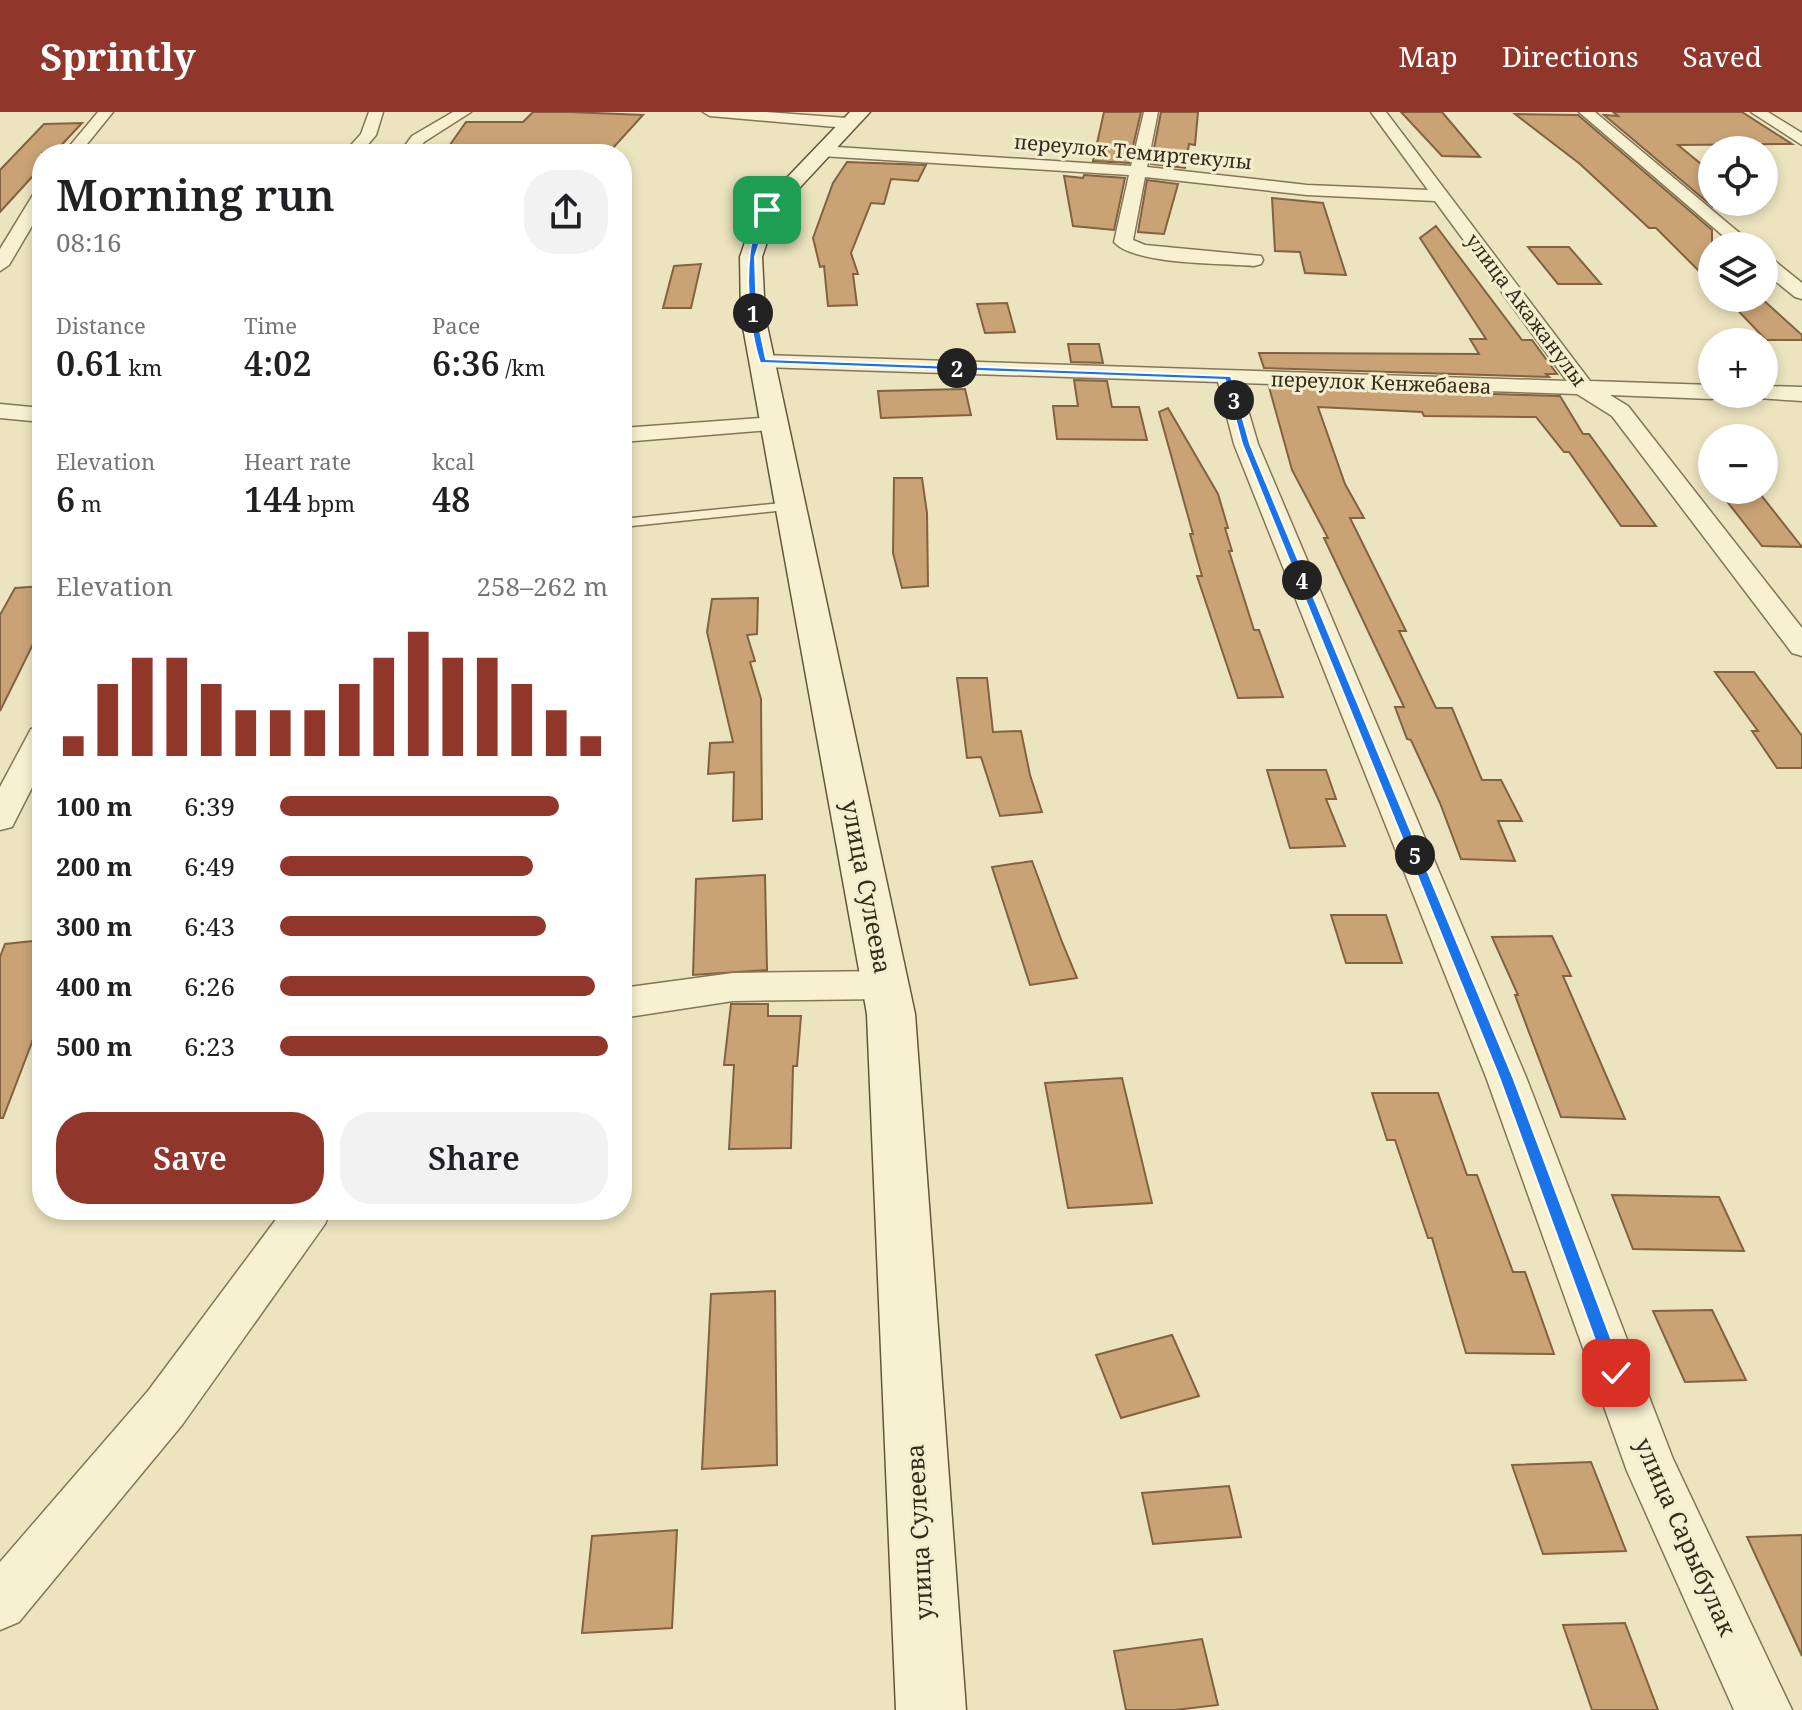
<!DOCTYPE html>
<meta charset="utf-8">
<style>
:root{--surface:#fff;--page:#f2f2f2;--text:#202124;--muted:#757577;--accent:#91362a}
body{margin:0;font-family:"Noto Serif",serif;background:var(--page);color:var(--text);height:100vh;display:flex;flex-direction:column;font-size:30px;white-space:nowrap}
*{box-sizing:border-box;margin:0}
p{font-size:26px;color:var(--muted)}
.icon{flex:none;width:44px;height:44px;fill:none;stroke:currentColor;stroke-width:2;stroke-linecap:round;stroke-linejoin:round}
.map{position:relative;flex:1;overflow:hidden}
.panel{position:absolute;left:32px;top:32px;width:600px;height:1076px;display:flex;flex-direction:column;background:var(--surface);border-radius:32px;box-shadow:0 4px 12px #0003}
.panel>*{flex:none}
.tools{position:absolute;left:1698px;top:24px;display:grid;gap:16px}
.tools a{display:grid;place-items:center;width:80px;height:80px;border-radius:50%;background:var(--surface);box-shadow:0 4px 12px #0003;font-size:40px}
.pin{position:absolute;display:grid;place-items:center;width:68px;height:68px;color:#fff;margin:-34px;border-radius:16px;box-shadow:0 4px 12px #0006}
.km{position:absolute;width:40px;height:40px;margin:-20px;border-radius:50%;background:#222;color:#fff;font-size:22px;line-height:40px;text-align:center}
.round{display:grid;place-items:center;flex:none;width:84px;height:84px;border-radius:32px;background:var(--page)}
.summary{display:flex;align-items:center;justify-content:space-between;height:136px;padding:0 24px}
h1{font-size:44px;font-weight:600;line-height:60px}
.metrics{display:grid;grid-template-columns:repeat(3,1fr);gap:12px;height:136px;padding:8px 24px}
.metrics div{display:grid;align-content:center}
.metrics b{font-size:34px;font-weight:600}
.metrics small{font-size:22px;font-weight:400}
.metrics p{font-size:22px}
.chart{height:224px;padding:16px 24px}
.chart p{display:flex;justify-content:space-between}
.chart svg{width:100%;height:144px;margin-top:8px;stroke:var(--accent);stroke-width:6}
.primary-button{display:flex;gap:16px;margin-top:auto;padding:16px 24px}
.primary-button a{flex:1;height:92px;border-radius:32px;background:var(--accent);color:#fff;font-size:32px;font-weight:600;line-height:92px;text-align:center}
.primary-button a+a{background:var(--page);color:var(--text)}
ul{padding:0 24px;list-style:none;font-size:26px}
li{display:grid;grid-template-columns:128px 96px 1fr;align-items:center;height:60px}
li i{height:20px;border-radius:10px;background:var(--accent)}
header{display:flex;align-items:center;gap:48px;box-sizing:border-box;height:112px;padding:0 40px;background:var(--accent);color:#fff}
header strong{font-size:38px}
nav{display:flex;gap:44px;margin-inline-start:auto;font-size:28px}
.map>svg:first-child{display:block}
</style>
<header>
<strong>Sprintly</strong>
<nav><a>Map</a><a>Directions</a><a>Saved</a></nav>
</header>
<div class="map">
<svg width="1802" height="1598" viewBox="0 0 1802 1598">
<rect width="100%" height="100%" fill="#ece4bf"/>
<path fill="#c9a376" stroke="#82623f" stroke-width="2" d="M533,0H570L643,3L613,36L580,35L576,40H445L466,10H523Z
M1104,0H1141L1129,51L1093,49Z
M1161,0H1198L1195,33L1189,32L1185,56L1151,52Z
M1401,0H1442L1480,45L1442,44Z
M1613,0H1742L1792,32L1678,33L1712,61V94L1604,3L1618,4Z
M1515,2L1578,3L1712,118V172L1656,116H1649L1580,52Z
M82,11L55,40L42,41V54L0,100V58L44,12Z
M847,50L926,53L918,69L891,67L884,92L871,91L851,141L858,162H853L857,193L828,194L824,154L820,155L813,126L833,71Z
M1084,63L1125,66L1114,118L1073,114L1064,64L1083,66Z
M1147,68L1178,72L1164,122L1138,120Z
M1272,86L1323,91L1346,163L1305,161L1300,140L1275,139Z
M1436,114L1522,228H1532L1557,262H1546L1549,265L1264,256L1259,241L1479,242L1470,227H1486L1420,126Z
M1528,135H1569L1601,172H1558Z
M701,152L691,196H663L674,154Z
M1726,186H1761L1802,223V228H1766Z
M1007,191L1015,220L985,221L977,192Z
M1068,232H1099L1103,251L1071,250Z
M1074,268L1107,269L1112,295H1139L1147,328L1057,327L1053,294H1078Z
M1269,275L1560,284L1583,322H1589L1656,414H1621L1569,340H1564L1536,305L1424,304L1422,300L1318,295L1345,372L1364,406H1350L1406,519H1399L1436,596H1452L1482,668H1501L1522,709H1498L1515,749L1461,747L1440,691L1411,628L1407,627L1395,595H1404L1324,426H1328L1292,358Z
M965,277L971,303L881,306L878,279Z
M1168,296L1218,382L1228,416H1225L1232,439H1229L1254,518H1259L1283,585L1238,586L1197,464H1202L1190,422H1193L1159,300Z
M894,366H922L927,401L928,474L902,476L893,441Z
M1718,378H1757L1802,435L1762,434Z
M42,474V514L0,599V503L15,476Z
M758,486L757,522L747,523L755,549L750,550L761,587L762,707L733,709L734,660L708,662L710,631L733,630L707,520L712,487Z
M1715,560H1754L1802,624V656H1777L1752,619H1758Z
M957,566H987L993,620L1021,619L1030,663L1042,700L1000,704L981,645L967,646Z
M1267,658H1326L1336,687H1326L1345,734L1290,736Z
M1032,749L1062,830L1077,866L1030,873L992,755Z
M765,763L767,858L693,863L696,767Z
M1331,803H1386L1402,851H1346Z
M1552,824L1571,864H1563L1625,1007L1561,1005L1515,883H1518L1492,825Z
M42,828V904L3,1006H0V845L5,832Z
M731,892H768V904H801L797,954H793L791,1036L729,1037L734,953H724Z
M1122,966L1152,1091L1068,1096L1045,971Z
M1372,981H1438L1467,1063H1477L1513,1160H1525L1554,1242L1466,1241L1432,1126H1428L1395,1028H1387Z
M1612,1083L1719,1085L1744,1139L1633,1137Z
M775,1179L777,1353L702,1357L711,1182Z
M1712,1198L1746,1268L1685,1270L1653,1199Z
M1172,1223L1199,1284L1121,1306L1096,1243Z
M1591,1350L1626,1439L1543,1442L1512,1353Z
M1229,1374L1241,1425L1153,1432L1142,1381Z
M677,1418L672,1516L582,1521L592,1424Z
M1802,1423V1544L1747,1425Z
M1625,1511L1658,1598H1592L1563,1513Z
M1202,1527L1218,1593L1175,1598H1126L1114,1539Z"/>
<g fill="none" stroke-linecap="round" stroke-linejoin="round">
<defs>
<path id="service" d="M791,390L797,394L795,397L622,415V407Z"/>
<path id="minor" d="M98,0H113L79,42H63Z
M369,0H383L376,23L360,42H343L361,22Z
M453,0H471L424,30L415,42H399L412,24Z
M703,0H766L847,6L855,11L847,16L710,4Z
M1144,0H1158L1147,55L1307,73L1428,78L1371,0H1386L1590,269L1712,273V282H1722L1712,287L1610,283L1628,294L1802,516V544L1792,541L1612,304L1577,282L1240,271L1258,332L1526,965L1673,1347L1792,1598H1734L1627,1359L1486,965L1234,332L1218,270L762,255L751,249L762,243L1567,269L1435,89L1307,83L1145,65L1133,128L1145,133L1261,144L1263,148L1261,152L1254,154C1222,151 1134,153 1114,130L1129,63L821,44L813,39L821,34L1131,54Z
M1579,0H1595L1755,134H1735Z
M1751,0H1768L1802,21V33Z
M42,77V97L9,153L0,159V137L36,78Z
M1764,144L1771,146L1802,171V187L1795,185L1764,160Z
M1764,274L1802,275V289L1756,286L1754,282H1764Z
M0,292L42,296V310L0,306Z
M775,305L783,307L787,312L783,317L622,330V316Z
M42,614V656L12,715L0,718V675L31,617Z
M885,859L898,863L904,873L898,883L885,887L733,889L622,906V876L733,861Z
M283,1098H331L325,1112L182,1313L19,1510L0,1518V1450L148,1279Z"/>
<path id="secondary" d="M850,0H870L777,100L762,145L765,204L915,902L966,1598H896L867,902L741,204L740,145L756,98Z"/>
</defs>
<use href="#service" stroke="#847558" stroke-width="3"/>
<use href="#minor" stroke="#847558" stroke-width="3"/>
<use href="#secondary" stroke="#65563b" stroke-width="3"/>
<use href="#service" fill="#f7f1d1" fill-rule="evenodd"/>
<use href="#minor" fill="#f7f1d1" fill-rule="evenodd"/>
<use href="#secondary" fill="#f7f1d1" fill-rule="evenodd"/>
</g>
<path fill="#1a73e8" stroke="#fff" stroke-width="2" d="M767,96L770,98L755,145L757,204L766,247L1231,264L1250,332L1513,965L1624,1261L1622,1267L1616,1269L1609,1267L1607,1261L1499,965L1242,332L1225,268L760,251C747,213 739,126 767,96Z"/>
<g text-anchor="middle" stroke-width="6" stroke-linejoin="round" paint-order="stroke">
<g font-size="20" fill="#342b1c" stroke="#f4eece">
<text transform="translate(1133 40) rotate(5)" y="7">переулок Темиртекулы</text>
<text transform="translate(1526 198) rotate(53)" y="7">улица Акажанулы</text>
<text transform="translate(1381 271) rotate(2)" y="7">переулок Кенжебаева</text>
</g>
<g font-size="24" fill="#342b1c" stroke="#f4eece">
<text transform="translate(866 775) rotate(79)" y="8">улица Сулеева</text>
<text transform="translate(920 1420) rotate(-93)" y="8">улица Сулеева</text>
<text transform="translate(1685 1425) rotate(66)" y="8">улица Сарыбулак</text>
</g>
</g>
</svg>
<div class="tools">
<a><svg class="icon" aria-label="locate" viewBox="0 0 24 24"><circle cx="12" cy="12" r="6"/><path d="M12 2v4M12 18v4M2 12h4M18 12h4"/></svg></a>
<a><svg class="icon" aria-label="layers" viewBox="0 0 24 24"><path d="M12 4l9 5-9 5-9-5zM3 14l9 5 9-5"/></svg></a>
<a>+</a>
<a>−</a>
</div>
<div class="pin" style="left:767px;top:98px;background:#1e9e55"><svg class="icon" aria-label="arrive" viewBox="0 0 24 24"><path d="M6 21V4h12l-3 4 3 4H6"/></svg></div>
<div class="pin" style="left:1616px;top:1261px;background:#d93025"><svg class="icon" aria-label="check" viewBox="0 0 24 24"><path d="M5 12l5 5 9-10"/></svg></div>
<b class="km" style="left:753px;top:201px">1</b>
<b class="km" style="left:957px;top:256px">2</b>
<b class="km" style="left:1234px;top:288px">3</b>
<b class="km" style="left:1302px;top:468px">4</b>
<b class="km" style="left:1415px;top:743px">5</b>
<section class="panel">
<div class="summary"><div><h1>Morning run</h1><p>08:16</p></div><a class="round"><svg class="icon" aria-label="share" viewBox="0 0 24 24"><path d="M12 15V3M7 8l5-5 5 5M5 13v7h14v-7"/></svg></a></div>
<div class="metrics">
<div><p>Distance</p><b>0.61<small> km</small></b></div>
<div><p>Time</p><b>4:02</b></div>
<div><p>Pace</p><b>6:36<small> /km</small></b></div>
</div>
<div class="metrics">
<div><p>Elevation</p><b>6<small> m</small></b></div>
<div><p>Heart rate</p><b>144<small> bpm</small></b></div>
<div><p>kcal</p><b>48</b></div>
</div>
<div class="chart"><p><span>Elevation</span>258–262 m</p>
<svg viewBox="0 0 160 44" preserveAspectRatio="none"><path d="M5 44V38M15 44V22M25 44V14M35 44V14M45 44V22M55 44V30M65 44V30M75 44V30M85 44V22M95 44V14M105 44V6M115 44V14M125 44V14M135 44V22M145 44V30M155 44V38"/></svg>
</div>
<ul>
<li><b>100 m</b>6:39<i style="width:85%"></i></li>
<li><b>200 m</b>6:49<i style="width:77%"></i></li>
<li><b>300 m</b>6:43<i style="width:81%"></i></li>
<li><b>400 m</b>6:26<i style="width:96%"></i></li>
<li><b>500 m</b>6:23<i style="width:100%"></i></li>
</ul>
<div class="primary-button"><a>Save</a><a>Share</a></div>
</section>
</div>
